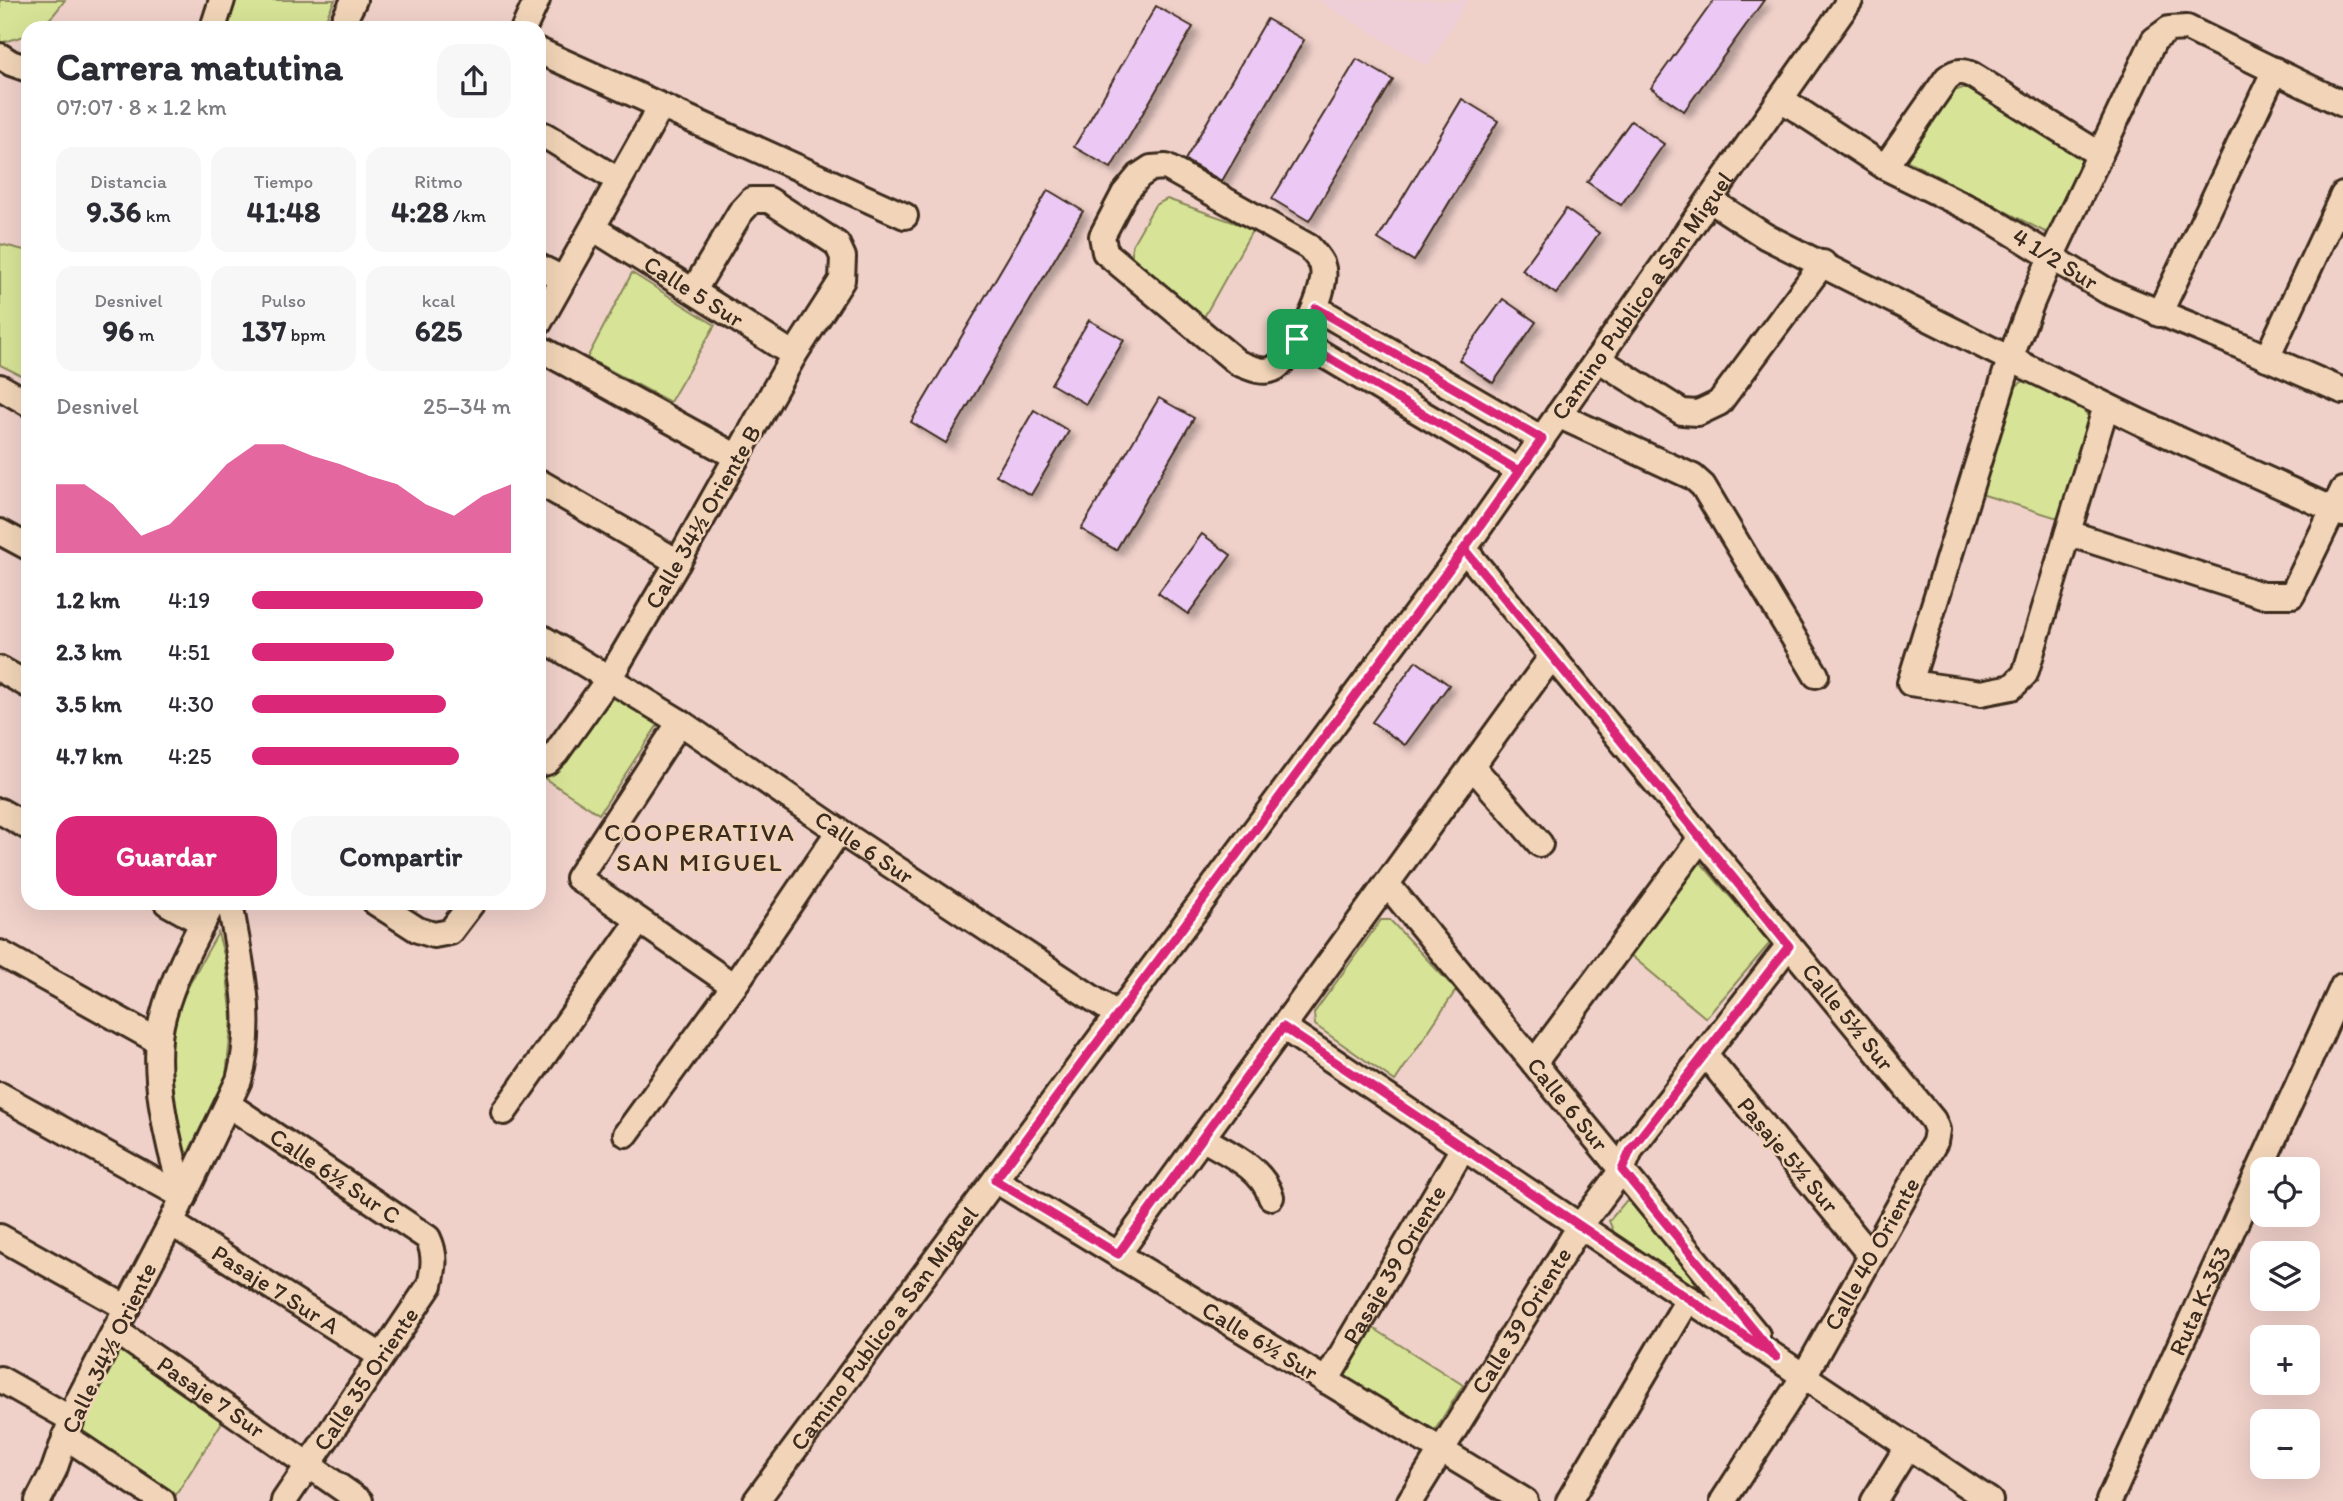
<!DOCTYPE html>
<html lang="es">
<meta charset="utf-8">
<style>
:root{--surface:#fff;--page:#f7f7f7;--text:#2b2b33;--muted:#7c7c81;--accent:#db2777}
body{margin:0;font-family:Itim,sans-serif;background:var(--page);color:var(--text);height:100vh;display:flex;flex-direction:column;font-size:26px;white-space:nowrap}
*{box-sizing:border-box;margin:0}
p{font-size:23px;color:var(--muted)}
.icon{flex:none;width:38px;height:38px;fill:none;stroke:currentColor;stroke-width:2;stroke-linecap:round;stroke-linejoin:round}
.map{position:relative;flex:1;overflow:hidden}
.side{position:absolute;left:21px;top:21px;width:525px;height:889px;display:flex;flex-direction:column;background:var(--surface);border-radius:21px;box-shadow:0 7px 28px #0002}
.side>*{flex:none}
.buttons{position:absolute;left:2250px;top:1157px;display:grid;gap:14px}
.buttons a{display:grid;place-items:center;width:70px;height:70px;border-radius:14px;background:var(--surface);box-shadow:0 7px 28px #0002;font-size:35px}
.pin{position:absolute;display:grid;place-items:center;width:60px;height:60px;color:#fff;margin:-30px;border-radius:14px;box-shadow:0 4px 10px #0006}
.round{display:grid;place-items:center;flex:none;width:74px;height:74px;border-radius:21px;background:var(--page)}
.summary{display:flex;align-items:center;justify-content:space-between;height:119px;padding:0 35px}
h1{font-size:38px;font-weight:700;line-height:52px}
.figures{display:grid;grid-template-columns:repeat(3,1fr);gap:10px;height:119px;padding:7px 35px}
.figures div{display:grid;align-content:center;border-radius:18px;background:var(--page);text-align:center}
.figures b{font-size:30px;font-weight:700}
.figures small{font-size:19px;font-weight:400}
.figures p{font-size:19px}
.chart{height:196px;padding:14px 35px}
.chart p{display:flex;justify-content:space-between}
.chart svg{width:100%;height:126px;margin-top:7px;fill:var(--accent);opacity:.7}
.action{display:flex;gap:14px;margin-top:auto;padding:14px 35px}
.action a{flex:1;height:80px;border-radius:21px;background:var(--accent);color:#fff;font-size:28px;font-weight:700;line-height:80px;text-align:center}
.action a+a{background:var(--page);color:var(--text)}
ul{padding:0 35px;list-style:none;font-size:23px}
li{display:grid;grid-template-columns:112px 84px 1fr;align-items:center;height:52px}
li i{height:18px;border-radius:9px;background:var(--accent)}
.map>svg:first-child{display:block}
</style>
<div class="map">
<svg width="2343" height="1501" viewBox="0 0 2343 1501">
<defs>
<filter id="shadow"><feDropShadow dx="6" dy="6" stdDeviation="3.5" flood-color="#0004"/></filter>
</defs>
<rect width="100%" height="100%" fill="#f0d1ca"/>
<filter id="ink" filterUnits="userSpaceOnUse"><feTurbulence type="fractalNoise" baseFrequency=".0143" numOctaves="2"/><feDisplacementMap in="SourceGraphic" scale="14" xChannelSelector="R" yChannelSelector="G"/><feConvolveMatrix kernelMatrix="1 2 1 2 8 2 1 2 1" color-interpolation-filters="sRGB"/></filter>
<g filter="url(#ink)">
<path fill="#eecfd7" d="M1317,0H1467L1428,66Z"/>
<path fill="#d7e497" stroke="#89875a" stroke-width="2" d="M0,0H65C55,13 46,28 28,28V35L0,43Z
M236,0H335L321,28H228Z
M1966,87L2079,149L2084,160L2054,226L2045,232L1906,160L1905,151L1948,93Z
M1167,199L1253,229L1204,317L1132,258V245L1155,205Z
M0,244L28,251V379L0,365Z
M632,273L715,325L670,402L587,358Z
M2027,379L2081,406L2089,418L2061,519L1981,494L2013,388Z
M604,687L659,723L599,814L544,778Z
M1695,856L1770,943L1706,1018L1628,953Z
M1381,920H1390L1456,990L1395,1081L1315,1025L1314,1013Z
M218,933L225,959L232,1019L226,1076L184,1161C179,1131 171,1100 168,1070C164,1020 195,974 218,933Z
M1626,1201L1636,1202L1717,1306L1615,1235L1609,1221Z
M1367,1324L1463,1385L1432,1435L1337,1372Z
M112,1340L229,1411L172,1501L69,1433Z"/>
<path fill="#ebc9f4" stroke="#3b2a1e" stroke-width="2" filter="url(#shadow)" d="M1714,0H1764L1684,111L1651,88Z
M1156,6L1193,27L1111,168L1074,147Z
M1267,19L1304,40L1222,181L1185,160Z
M1357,59L1393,80L1309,221L1272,199Z
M1462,99L1498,121L1414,261L1378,239Z
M1631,121L1664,144L1621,205L1587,182Z
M1048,190L1083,211L946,443L911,422Z
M1566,209L1599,233L1556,294L1522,270Z
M1503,299L1536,322L1493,383L1459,360Z
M1089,320L1124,340L1086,404L1051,384Z
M1159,398L1194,418L1116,550L1081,529Z
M1034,410L1069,431L1031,495L996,475Z
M1202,534L1231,555L1188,614L1158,593Z
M1416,661L1449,685L1405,745L1372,722Z"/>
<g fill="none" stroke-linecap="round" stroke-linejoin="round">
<defs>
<g id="minor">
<path d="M213,28L222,0"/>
<path d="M340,28L354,0"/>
<path d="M524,28L537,0"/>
<path d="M539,51L905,216"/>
<path d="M0,56L11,63L28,69"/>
<path id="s1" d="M1781,99L1885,167L1987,217L2107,291L2222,338L2343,391"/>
<path d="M539,135H544L618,180"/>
<path d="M1166,167L1309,247C1313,252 1320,259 1322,265C1331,288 1294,356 1275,368C1263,375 1249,367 1238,363L1105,252L1102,236L1124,194L1139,176L1151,168Z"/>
<path d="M1885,167L1947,78C1955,71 1962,70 1972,75L2099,154"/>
<path d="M1710,200L1765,236L1998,353L2142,423L2343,514"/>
<path id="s2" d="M593,228L794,355"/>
<path d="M539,267L563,279"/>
<path d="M1316,308L1542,439"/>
<path d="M2159,314L2275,70"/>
<path d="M539,323L661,106"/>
<path d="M1297,339L1519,471"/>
<path d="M539,348L737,457"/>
<path d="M2267,358L2343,195"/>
<path d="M1598,359L1682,412L1698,413L1719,403L1823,263"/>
<path d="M0,387L28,403"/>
<path d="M2106,406L2025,674L2012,687L1981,693L1910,683L2010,359L2031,304L2051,257L2154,40L2169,29L2187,28L2343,104"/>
<path d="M1558,415L1693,477L1703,486L1816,675"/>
<path d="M539,482L678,562"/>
<path d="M0,532L28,547"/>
<path d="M2068,533L2262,595H2292L2343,490"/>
<path d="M1464,549L1933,1120L1937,1130L1935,1142L1804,1376L1723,1501"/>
<path id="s3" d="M539,636L680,722L839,831L1118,1015"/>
<path d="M0,669L28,685"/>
<path d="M680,722L578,878L734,986"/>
<path d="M539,764L547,762L556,753L610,677L678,562L794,355L842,280L843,257L837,244L769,200H752L740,213L694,290"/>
<path d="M1472,766L1540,844"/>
<path d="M0,811L28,827"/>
<path id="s4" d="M1387,884L1757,1335"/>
<path d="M167,903L203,923"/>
<path d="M376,903L418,930L434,935L450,932L472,903"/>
<path d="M0,953L158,1041"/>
<path d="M1283,1027L1990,1501"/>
<path d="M1705,1054L1871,1256"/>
<path d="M1534,1063L1701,838"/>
<path d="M0,1095L184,1197"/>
<path d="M229,1105L428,1238C436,1255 434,1267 430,1285L284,1501"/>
<path d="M504,1112L639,921"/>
<path d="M626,1134L734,986L839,831"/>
<path d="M1202,1138C1227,1153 1262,1167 1271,1197"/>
<path d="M995,1180L1525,1501"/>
<path d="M184,1197C168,1147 149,1068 163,1016C173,977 194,939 213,903"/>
<path id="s5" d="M171,1223L381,1356"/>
<path d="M0,1237L127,1308"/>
<path d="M1118,1254L1552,656"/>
<path id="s6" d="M115,1330L360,1501"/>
<path d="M0,1379L71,1419"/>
<path id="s7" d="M1326,1381L1463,1148"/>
<path d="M65,1436L162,1501"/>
<path d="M38,1501L54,1470L78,1401L171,1223L239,1080C256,1020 240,962 230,903"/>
<path id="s8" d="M756,1501L1464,549L1850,0"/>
<path id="s9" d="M1410,1501L1580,1226L1622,1170L1631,1149L1789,945"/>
<path d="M1569,1501L1689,1298"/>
<path d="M1874,1501L1908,1446"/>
<path id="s10" d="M2109,1501L2343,986"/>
</g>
</defs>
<use href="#minor" stroke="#3b2a1e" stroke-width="30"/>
<use href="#minor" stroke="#f2d5b8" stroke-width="24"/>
</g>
</g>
<g fill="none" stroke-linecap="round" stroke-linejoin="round" filter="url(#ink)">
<defs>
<path id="route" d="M1297,339L1519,471L1464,549L995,1180L1118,1254L1283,1027L1776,1357L1622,1170L1631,1149L1789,946L1464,549L1542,439L1316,308L1297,339"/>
</defs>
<use href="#route" stroke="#fff" stroke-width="14"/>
<use href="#route" stroke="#db2777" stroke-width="9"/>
</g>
<g text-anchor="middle" stroke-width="5" stroke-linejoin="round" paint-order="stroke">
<g font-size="24" fill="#3b2a1e" stroke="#f2d5b8">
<text dy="8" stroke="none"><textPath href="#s1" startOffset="318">4 1/2 Sur</textPath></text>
<text dy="8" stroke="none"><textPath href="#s2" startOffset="119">Calle 5 Sur</textPath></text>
<text dy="8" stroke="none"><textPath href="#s8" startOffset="1496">Camino Publico a San Miguel</textPath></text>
<text transform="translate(703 517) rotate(-60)" y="8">Calle 34½ Oriente B</text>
<text dy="8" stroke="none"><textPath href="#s3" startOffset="388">Calle 6 Sur</textPath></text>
<text transform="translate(1848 1017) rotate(51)" y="8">Calle 5½ Sur</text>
<text dy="8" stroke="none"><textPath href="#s4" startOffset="285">Calle 6 Sur</textPath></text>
<text transform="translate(1788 1155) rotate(50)" y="8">Pasaje 5½ Sur</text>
<text transform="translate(335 1176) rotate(34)" y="8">Calle 6½ Sur C</text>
<text transform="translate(1872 1254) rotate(-61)" y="8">Calle 40 Oriente</text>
<text dy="8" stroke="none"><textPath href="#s7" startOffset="135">Pasaje 39 Oriente</textPath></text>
<text dy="8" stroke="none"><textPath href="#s5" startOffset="124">Pasaje 7 Sur A</textPath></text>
<text dy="8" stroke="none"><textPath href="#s10" startOffset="220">Ruta K-353</textPath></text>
<text dy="8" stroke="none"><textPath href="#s9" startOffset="212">Calle 39 Oriente</textPath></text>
<text dy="8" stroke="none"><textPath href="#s8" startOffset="215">Camino Publico a San Miguel</textPath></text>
<text transform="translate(1260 1341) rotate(31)" y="8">Calle 6½ Sur</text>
<text transform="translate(109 1348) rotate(-64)" y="8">Calle 34½ Oriente</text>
<text transform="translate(366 1379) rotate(-56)" y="8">Calle 35 Oriente</text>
<text dy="8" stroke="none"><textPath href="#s6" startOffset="117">Pasaje 7 Sur</textPath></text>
</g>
<g font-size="26" letter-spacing="2" fill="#3b2a1e" stroke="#f2d5b8">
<text x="700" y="841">COOPERATIVA<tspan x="700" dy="30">SAN MIGUEL</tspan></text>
</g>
</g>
</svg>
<div class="buttons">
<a><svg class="icon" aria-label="locate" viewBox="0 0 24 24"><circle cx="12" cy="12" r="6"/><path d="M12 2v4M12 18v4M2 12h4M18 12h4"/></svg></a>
<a><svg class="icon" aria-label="layers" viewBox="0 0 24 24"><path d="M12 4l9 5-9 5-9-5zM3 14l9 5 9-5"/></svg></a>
<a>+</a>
<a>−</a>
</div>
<div class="pin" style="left:1297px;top:339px;background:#1e9e55"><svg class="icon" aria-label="arrive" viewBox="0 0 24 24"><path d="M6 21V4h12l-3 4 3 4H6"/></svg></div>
<section class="side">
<div class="summary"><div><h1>Carrera matutina</h1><p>07:07 · 8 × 1.2 km</p></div><a class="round"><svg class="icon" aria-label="share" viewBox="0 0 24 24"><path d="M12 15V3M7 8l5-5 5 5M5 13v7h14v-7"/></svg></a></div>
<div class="figures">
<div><p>Distancia</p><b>9.36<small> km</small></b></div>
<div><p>Tiempo</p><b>41:48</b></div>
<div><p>Ritmo</p><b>4:28<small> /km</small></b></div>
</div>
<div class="figures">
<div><p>Desnivel</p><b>96<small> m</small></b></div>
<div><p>Pulso</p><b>137<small> bpm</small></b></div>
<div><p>kcal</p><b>625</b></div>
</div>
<div class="chart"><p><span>Desnivel</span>25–34 m</p>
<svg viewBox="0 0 160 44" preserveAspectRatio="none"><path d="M0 44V20L10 20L20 27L30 38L40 34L50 24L60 13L70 6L80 6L90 10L100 13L110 17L120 20L130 27L140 31L150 24L160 20V44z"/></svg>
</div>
<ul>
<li><b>1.2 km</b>4:19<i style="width:89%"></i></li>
<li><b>2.3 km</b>4:51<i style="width:55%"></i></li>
<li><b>3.5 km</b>4:30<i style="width:75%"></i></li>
<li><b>4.7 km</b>4:25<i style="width:80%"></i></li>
</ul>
<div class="action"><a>Guardar</a><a>Compartir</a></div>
</section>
</div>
